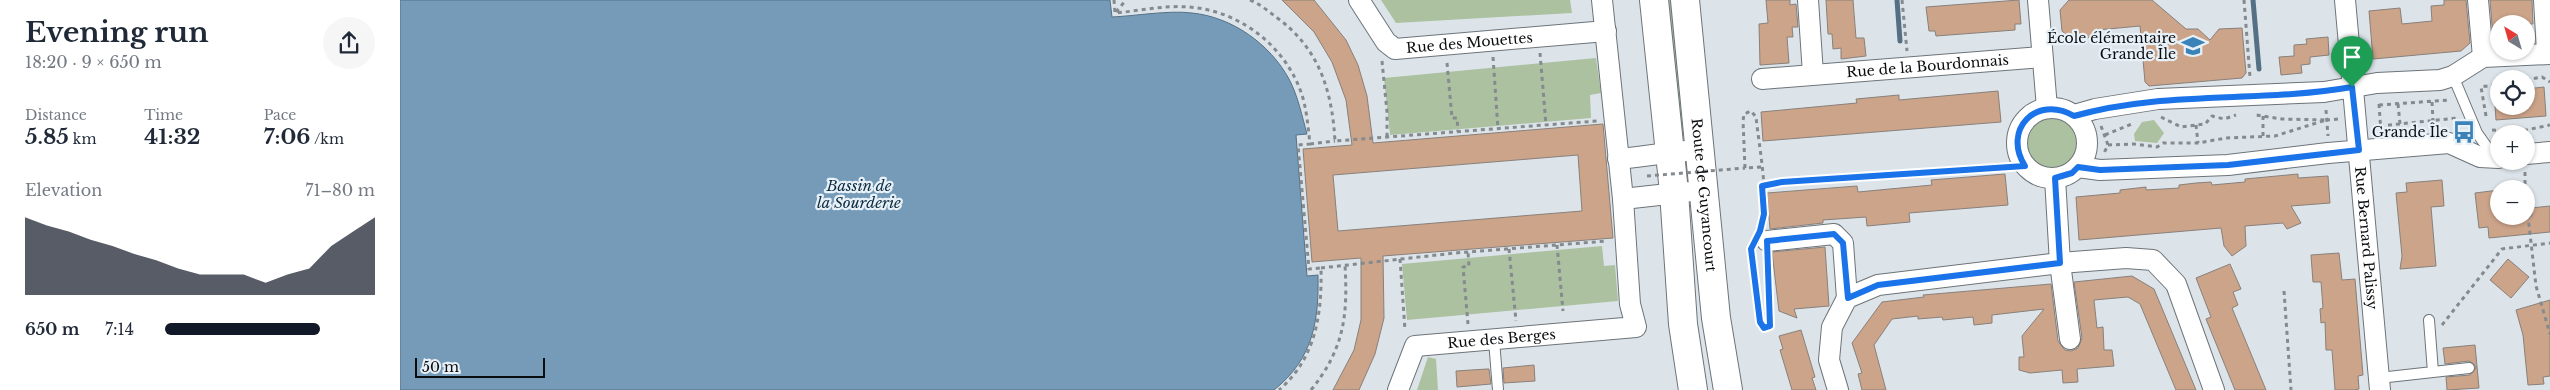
<!DOCTYPE html>
<meta charset="utf-8">
<style>
:root{--surface:#fff;--page:#f6f6f7;--text:#1f2937;--muted:#747a83;--accent:#111827}
body{margin:0;font-family:"Libre Baskerville",serif;background:var(--page);color:var(--text);height:100vh;display:flex;flex-direction:column;font-size:19px;white-space:nowrap}
*{box-sizing:border-box;margin:0}
p{font-size:16px;color:var(--muted)}
.icon{flex:none;width:28px;height:28px;fill:none;stroke:currentColor;stroke-width:2;stroke-linecap:round;stroke-linejoin:round}
.map{position:relative;flex:1;overflow:hidden}
.panel{display:flex;flex-direction:column;background:var(--surface);width:400px}
.panel>*{flex:none}
.needle{width:32px;rotate:323deg}
.fabs{position:absolute;left:2090px;top:15px;display:grid;gap:10px}
.fabs a{display:grid;place-items:center;width:45px;height:45px;border-radius:50%;background:var(--surface);box-shadow:0 1px 4px #0004;font-size:25px}
.scale{position:absolute;left:15px;bottom:12px;width:130px;box-sizing:border-box;padding-left:5px;border:2px solid #0a0c0e;border-top:0;font-size:14px;line-height:18px;white-space:nowrap;color:#0a0c0e;-webkit-text-stroke:4px #e9f1f8;paint-order:stroke}
.pin{position:absolute;display:grid;place-items:center;width:42px;height:42px;color:#fff;margin:-51px -21px;border-radius:50% 50% 50% 0;rotate:-45deg;box-shadow:0 0 5px #0007}
.pin .icon{rotate:45deg}
.round{display:grid;place-items:center;flex:none;width:52px;height:52px;border-radius:26px;background:var(--page)}
.overview{display:flex;align-items:center;justify-content:space-between;height:85px;padding:0 25px}
h1{font-size:28px;font-weight:700;line-height:38px}
.metrics{display:grid;grid-template-columns:repeat(3,1fr);gap:8px;height:85px;padding:5px 25px}
.metrics div{display:grid;align-content:center}
.metrics b{font-size:21px;font-weight:700}
.metrics small{font-size:14px;font-weight:400}
.metrics p{font-size:14px}
.chart{height:140px;padding:10px 25px}
.chart p{display:flex;justify-content:space-between}
.chart svg{width:100%;height:90px;margin-top:5px;fill:var(--accent);opacity:.7}
ul{padding:0 25px;list-style:none;font-size:16px}
li{display:grid;grid-template-columns:80px 60px 1fr;align-items:center;height:38px}
li i{height:12px;border-radius:6px;background:var(--accent)}
main{display:flex;flex:1;min-height:0}
.map>svg:first-child{display:block}
</style>
<main>
<section class="panel">
<div class="overview"><div><h1>Evening run</h1><p>18:20 · 9 × 650 m</p></div><a class="round"><svg class="icon" aria-label="share" viewBox="0 0 24 24"><path d="M12 15V3M7 8l5-5 5 5M5 13v7h14v-7"/></svg></a></div>
<div class="metrics">
<div><p>Distance</p><b>5.85<small> km</small></b></div>
<div><p>Time</p><b>41:32</b></div>
<div><p>Pace</p><b>7:06<small> /km</small></b></div>
</div>
<div class="chart"><p><span>Elevation</span>71–80 m</p>
<svg viewBox="0 0 160 44" preserveAspectRatio="none"><path d="M0 44V6L10 10L20 13L30 17L40 20L50 24L60 27L70 31L80 34L90 34L100 34L110 38L120 34L130 31L140 20L150 13L160 6V44z"/></svg>
</div>
<ul>
<li><b>650 m</b>7:14<i style="width:74%"></i></li>
</ul>
</section>
<div class="map">
<svg width="2150" height="390" viewBox="0 0 2150 390">
<rect width="100%" height="100%" fill="#dce4ea"/>
<path fill="#abc1a0" d="M981,0H1170L1172,13L996,23Z
M1264,0H1278L1285,135L1277,136Z
M1196,58L1201,93L1190,95L1191,118L990,135L984,78Z
M1625 144a26 26 0 1 1 52 0a26 26 0 1 1-52 0Z
M1754,120L1764,133L1757,143L1735,141L1734,134L1742,122Z
M1202,246L1204,266L1215,265L1218,301L1007,320L1002,264Z
M1028,357L1036,359L1038,390H1017Z"/>
<path fill="#759bb8" stroke="#557085" d="M0,0H710L712,17C735,16 769,10 792,13C832,17 870,44 889,79C898,96 902,116 907,134L896,135L907,276L918,275C919,321 913,359 874,390H0Z"/>
<g fill="none" stroke-linecap="round" stroke-linejoin="round">
<path stroke="#557085" stroke-width="5" d="M1497,0L1500,41
M1853,0L1859,69"/>
</g>
<path fill="#cca489" stroke="#88807b" fill-rule="evenodd" d="M882,0H914L946,40L958,65L967,96L973,143L1203,124L1213,238L983,256L984,318L975,354L959,390H933L954,350L961,320V258L912,262L903,149L952,145L946,100L932,62L914,32ZM1178,155L1182,211L938,231L933,175Z
M1366,0H1390V5L1396,4L1398,27H1392L1393,37H1387L1389,63L1360,65L1359,24L1368,23Z
M1426,0H1453L1456,38H1464L1466,56L1441,59V48L1433,49L1432,34H1428Z
M1619,0L1621,24H1615V30L1536,36L1535,31H1529L1526,7Z
M1669,0H1752L1786,29H1798L1810,40L1819,29L1842,28L1846,73L1842,78L1749,86L1745,82L1740,26L1697,30L1688,38L1672,40L1662,31L1660,10Z
M2044,0H2066L2070,43L2061,51L1973,59L1969,11L2000,8L2002,24L2032,21L2031,6L2044,5Z
M2090,0H2132L2133,24H2099V37H2093Z
M1928,37L1929,55L1910,57V64L1901,65L1902,73L1881,75L1879,57L1894,56V45L1907,44L1906,39Z
M2144,87L2146,116L2096,120L2095,106H2126V89Z
M1598,91L1601,122L1363,141L1361,112L1457,103L1456,99L1499,95V100Z
M1605,174L1608,205L1509,213L1510,222L1467,226L1466,217L1423,220V223L1370,229L1367,193L1457,186L1458,192L1532,185L1531,180Z
M1898,174V178L1928,176L1930,203L1891,206L1901,223L1887,229L1883,223L1845,226L1846,246L1832,256L1824,246L1821,228L1679,240L1676,197L1720,193V190L1746,187V190L1779,188V185L1796,183L1811,182L1812,185L1845,182V179Z
M2042,180L2044,206L2031,207L2036,266L2000,269L2002,256L1996,193L2007,192L2006,183Z
M2099,190V216H2132L2131,208L2150,206V232L2089,238L2088,227L2079,228L2075,193Z
M1425,247L1429,306L1394,309L1397,318L1379,311L1372,252Z
M1939,253L1942,280L1955,279L1963,375L1958,376L1959,389L1954,390H1935L1932,350H1926L1925,322L1921,323L1920,309L1923,308L1921,282H1913L1911,255Z
M2108,259L2129,277L2111,298L2090,280Z
M1830,264L1841,289L1833,292L1838,305L1832,308L1866,390H1835L1806,319L1811,317L1796,278Z
M1732,276L1754,289L1796,390H1776L1740,304L1728,297L1694,300L1697,328L1703,327L1704,350H1712L1714,366L1677,369L1678,382L1663,383L1662,370L1630,373L1619,370V357H1624L1622,336L1644,309L1592,315V323L1574,325L1573,317L1543,320L1542,317L1518,319V316L1492,319L1474,345L1486,390H1462L1458,374L1462,373L1452,343L1482,302L1524,297L1523,295L1651,284L1658,341L1665,350L1671,351L1678,348L1682,338L1674,282Z
M2150,300V376L2143,377L2144,384L2128,385L2123,335L2116,310Z
M1401,330L1415,377L1412,378L1416,390H1392L1380,350L1383,349L1379,336Z
M2075,345L2079,388L2047,390L2046,377L2070,375L2076,368L2074,364L2069,361L2045,364L2043,348Z
M1134,365L1135,381L1104,383L1103,368Z
M1087,369H1089L1091,384L1057,387L1056,371Z"/>
<g fill="none" stroke-linecap="round" stroke-linejoin="round">
<defs>
<path id="service" d="M2053,76L2077,133L2094,157
M2029,320L2033,372
M1094,340L1098,390
M1979,378L2069,368"/>
<g id="minor">
<path id="s1" d="M959,0L986,42L995,49L1206,31"/>
<path d="M1408,0L1413,74"/>
<path d="M1638,0L1647,108"/>
<path id="s2" d="M1945,0L1980,390"/>
<path d="M2078,0L2083,57"/>
<path d="M2144,0L2147,53"/>
<path id="s3" d="M1362,79L1642,57"/>
<circle cx="1652" cy="143" r="35"/>
<path d="M1674,115L1695,109L1758,99L1924,92L1977,83L2040,80L2053,76L2083,57L2150,54"/>
<path d="M2126,154L2150,152"/>
<path d="M1218,159C1246,157 1272,151 1300,150"/>
<path d="M1678,167L1700,170L1828,165L1928,153L2049,143L2080,157L2099,158"/>
<path d="M1655,178L1660,263L1670,339"/>
<path d="M1223,199L1286,192"/>
<path d="M1367,241L1434,234L1443,243L1447,298"/>
<path id="s4" d="M998,390L1015,346L1236,327L1230,304L1223,199L1202,0"/>
<path d="M1438,390L1429,360L1432,327L1447,298L1478,285L1660,263L1726,258L1753,260L1776,284L1814,390"/>
</g>
<g id="secondary">
<path d="M1254,0L1274,192L1283,324L1293,390"/>
<path id="s5" d="M1285,0L1316,318L1328,390"/>
</g>
</defs>
<use href="#service" stroke="#6d7479" stroke-width="12"/>
<use href="#minor" stroke="#6d7479" stroke-width="22"/>
<use href="#secondary" stroke="#6d7479" stroke-width="30"/>
<path stroke="#858a8e" stroke-width="3" stroke-dasharray="4 4" stroke-linecap="butt" d="M714,0L715,13C739,11 764,5 788,7C839,10 886,46 902,95C907,111 908,127 910,144L898,145L909,269L921,268C922,314 916,358 879,390
M850,0C860,4 868,11 876,17C919,48 932,90 935,141L1197,121
M1502,0L1507,51
M1844,0L1850,77
M716,12L726,0
M1140,53L1146,125
M1093,57L1098,129
M982,61L987,112V137
M1047,63L1052,118H1057L1058,132
M2126,80L2142,77L2150,82
M2032,102L2033,121
M1979,104L1981,133
M1998,104L2000,124
M1979,105L2049,100
M1926,110L1928,136
M1863,116V136
M2086,116L2081,87L2099,84
M1761,117L1781,127L1805,124L1812,116L1824,119L1836,115
M1926,120L1939,119
M1796,125L1798,143
M1701,126L1708,145L1704,153
M1980,126L2057,118
M2092,130L2122,131L2150,125
M1705,135L1734,123
M910,144L935,141
M1708,145L1734,144L1757,147L1763,143H1798L1826,138L1875,136L1926,120L1882,119L1856,115
M1361,167L1345,168L1343,121L1344,114L1351,111L1356,117C1359,146 1369,197 1362,224
M2125,172V189
M1362,186L1381,182L1625,166
M2126,199L2136,286L2150,334
M1157,245L1163,311
M1109,249L1116,321
M1351,250L1360,322L1364,328L1370,326L1368,258
M1000,259L1005,330
M921,268L1055,253L1207,241
M1884,291L1891,390
M1068,324L1063,267L1069,266L1068,252
M2042,325L2102,249L2150,243
M911,390C944,349 948,316 945,265"/>
<use href="#service" stroke="#fff" stroke-width="10"/>
<use href="#minor" stroke="#fff" stroke-width="20"/>
<use href="#secondary" stroke="#fff" stroke-width="28"/>
<path stroke="#858a8e" stroke-width="3" stroke-dasharray="4 4" stroke-linecap="butt" d="M1247,176L1345,168"/>
</g>
<g fill="none" stroke-linecap="round" stroke-linejoin="round">
<defs>
<path id="route" d="M1952,87L1959,150L1828,165L1700,170L1678,167L1672,173L1655,178L1660,263L1478,285L1448,298L1443,243L1434,234L1367,241L1370,326L1364,328L1360,322L1351,249L1360,231L1364,214L1362,186L1382,182L1625,166C1602,130 1636,94 1674,116C1765,90 1860,103 1952,87Z"/>
</defs>
<use href="#route" stroke="#fff" stroke-width="10"/>
<use href="#route" stroke="#1a73e8" stroke-width="6"/>
</g>
<defs>
<symbol id="school-bare" viewBox="-9 -9 18 18"><path d="M0-5L7-2L0 1L-7-2ZM-4 1L0 2.5L4 1V4Q0 6-4 4Z" fill="#3a82b7" stroke="#e9f1f8" stroke-width="2.5" paint-order="stroke"/></symbol>
<symbol id="bus-bare" viewBox="-9 -9 18 18"><path d="M-5-6H5V4H4V6H2V4H-2V6H-4V4H-5ZM-3.5-4V0h7V-4ZM-3.5 1.2v1.5H-2V1.2ZM2 1.2v1.5H3.5V1.2Z" fill="#3a82b7" stroke="#e9f1f8" stroke-width="2.5" paint-order="stroke"/></symbol>
</defs>
<g fill-rule="evenodd">
<use href="#school-bare" x="1777" y="30" width="32" height="32"/>
<use href="#bus-bare" x="2048" y="116" width="32" height="32"/>
</g>
<g text-anchor="middle" stroke-width="4.5" stroke-linejoin="round" paint-order="stroke">
<g font-size="14" fill="#0a0c0e" stroke="#e9f1f8" text-anchor="end">
<text x="1776" y="43">École élémentaire<tspan x="1776" dy="16">Grande Île</tspan></text>
<text x="2048" y="137">Grande Île</text>
</g>
<g font-size="14" fill="#0a0c0e" stroke="#e9f1f8">
<text dy="5" stroke="none"><textPath href="#s1" startOffset="136">Rue des Mouettes</textPath></text>
<text dy="5" stroke="none"><textPath href="#s3" startOffset="166">Rue de la Bourdonnais</textPath></text>
<text dy="5" stroke="none"><textPath href="#s5" startOffset="196">Route de Guyancourt</textPath></text>
<text dy="5" stroke="none"><textPath href="#s2" startOffset="239">Rue Bernard Palissy</textPath></text>
<text dy="5" stroke="none"><textPath href="#s4" startOffset="134">Rue des Berges</textPath></text>
</g>
<g font-size="15" font-style="italic" fill="#0c2c42" stroke="#e9f1f8">
<text x="459" y="191">Bassin de<tspan x="459" dy="17">la Sourderie</tspan></text>
</g>
</g>
</svg>
<div class="fabs">
<a><svg class="needle" viewBox="-14 -14 28 28"><path d="M0-13l5 13h-10z" fill="#e53935"/><path d="M0 13l5-13h-10z" fill="#747a83"/></svg></a>
<a><svg class="icon" aria-label="locate" viewBox="0 0 24 24"><circle cx="12" cy="12" r="6"/><path d="M12 2v4M12 18v4M2 12h4M18 12h4"/></svg></a>
<a>+</a>
<a>−</a>
</div>
<div class="scale">50 m</div>
<div class="pin" style="left:1952px;top:87px;background:#1e9e55"><svg class="icon" aria-label="arrive" viewBox="0 0 24 24"><path d="M6 21V4h12l-3 4 3 4H6"/></svg></div>
</div>
</main>
